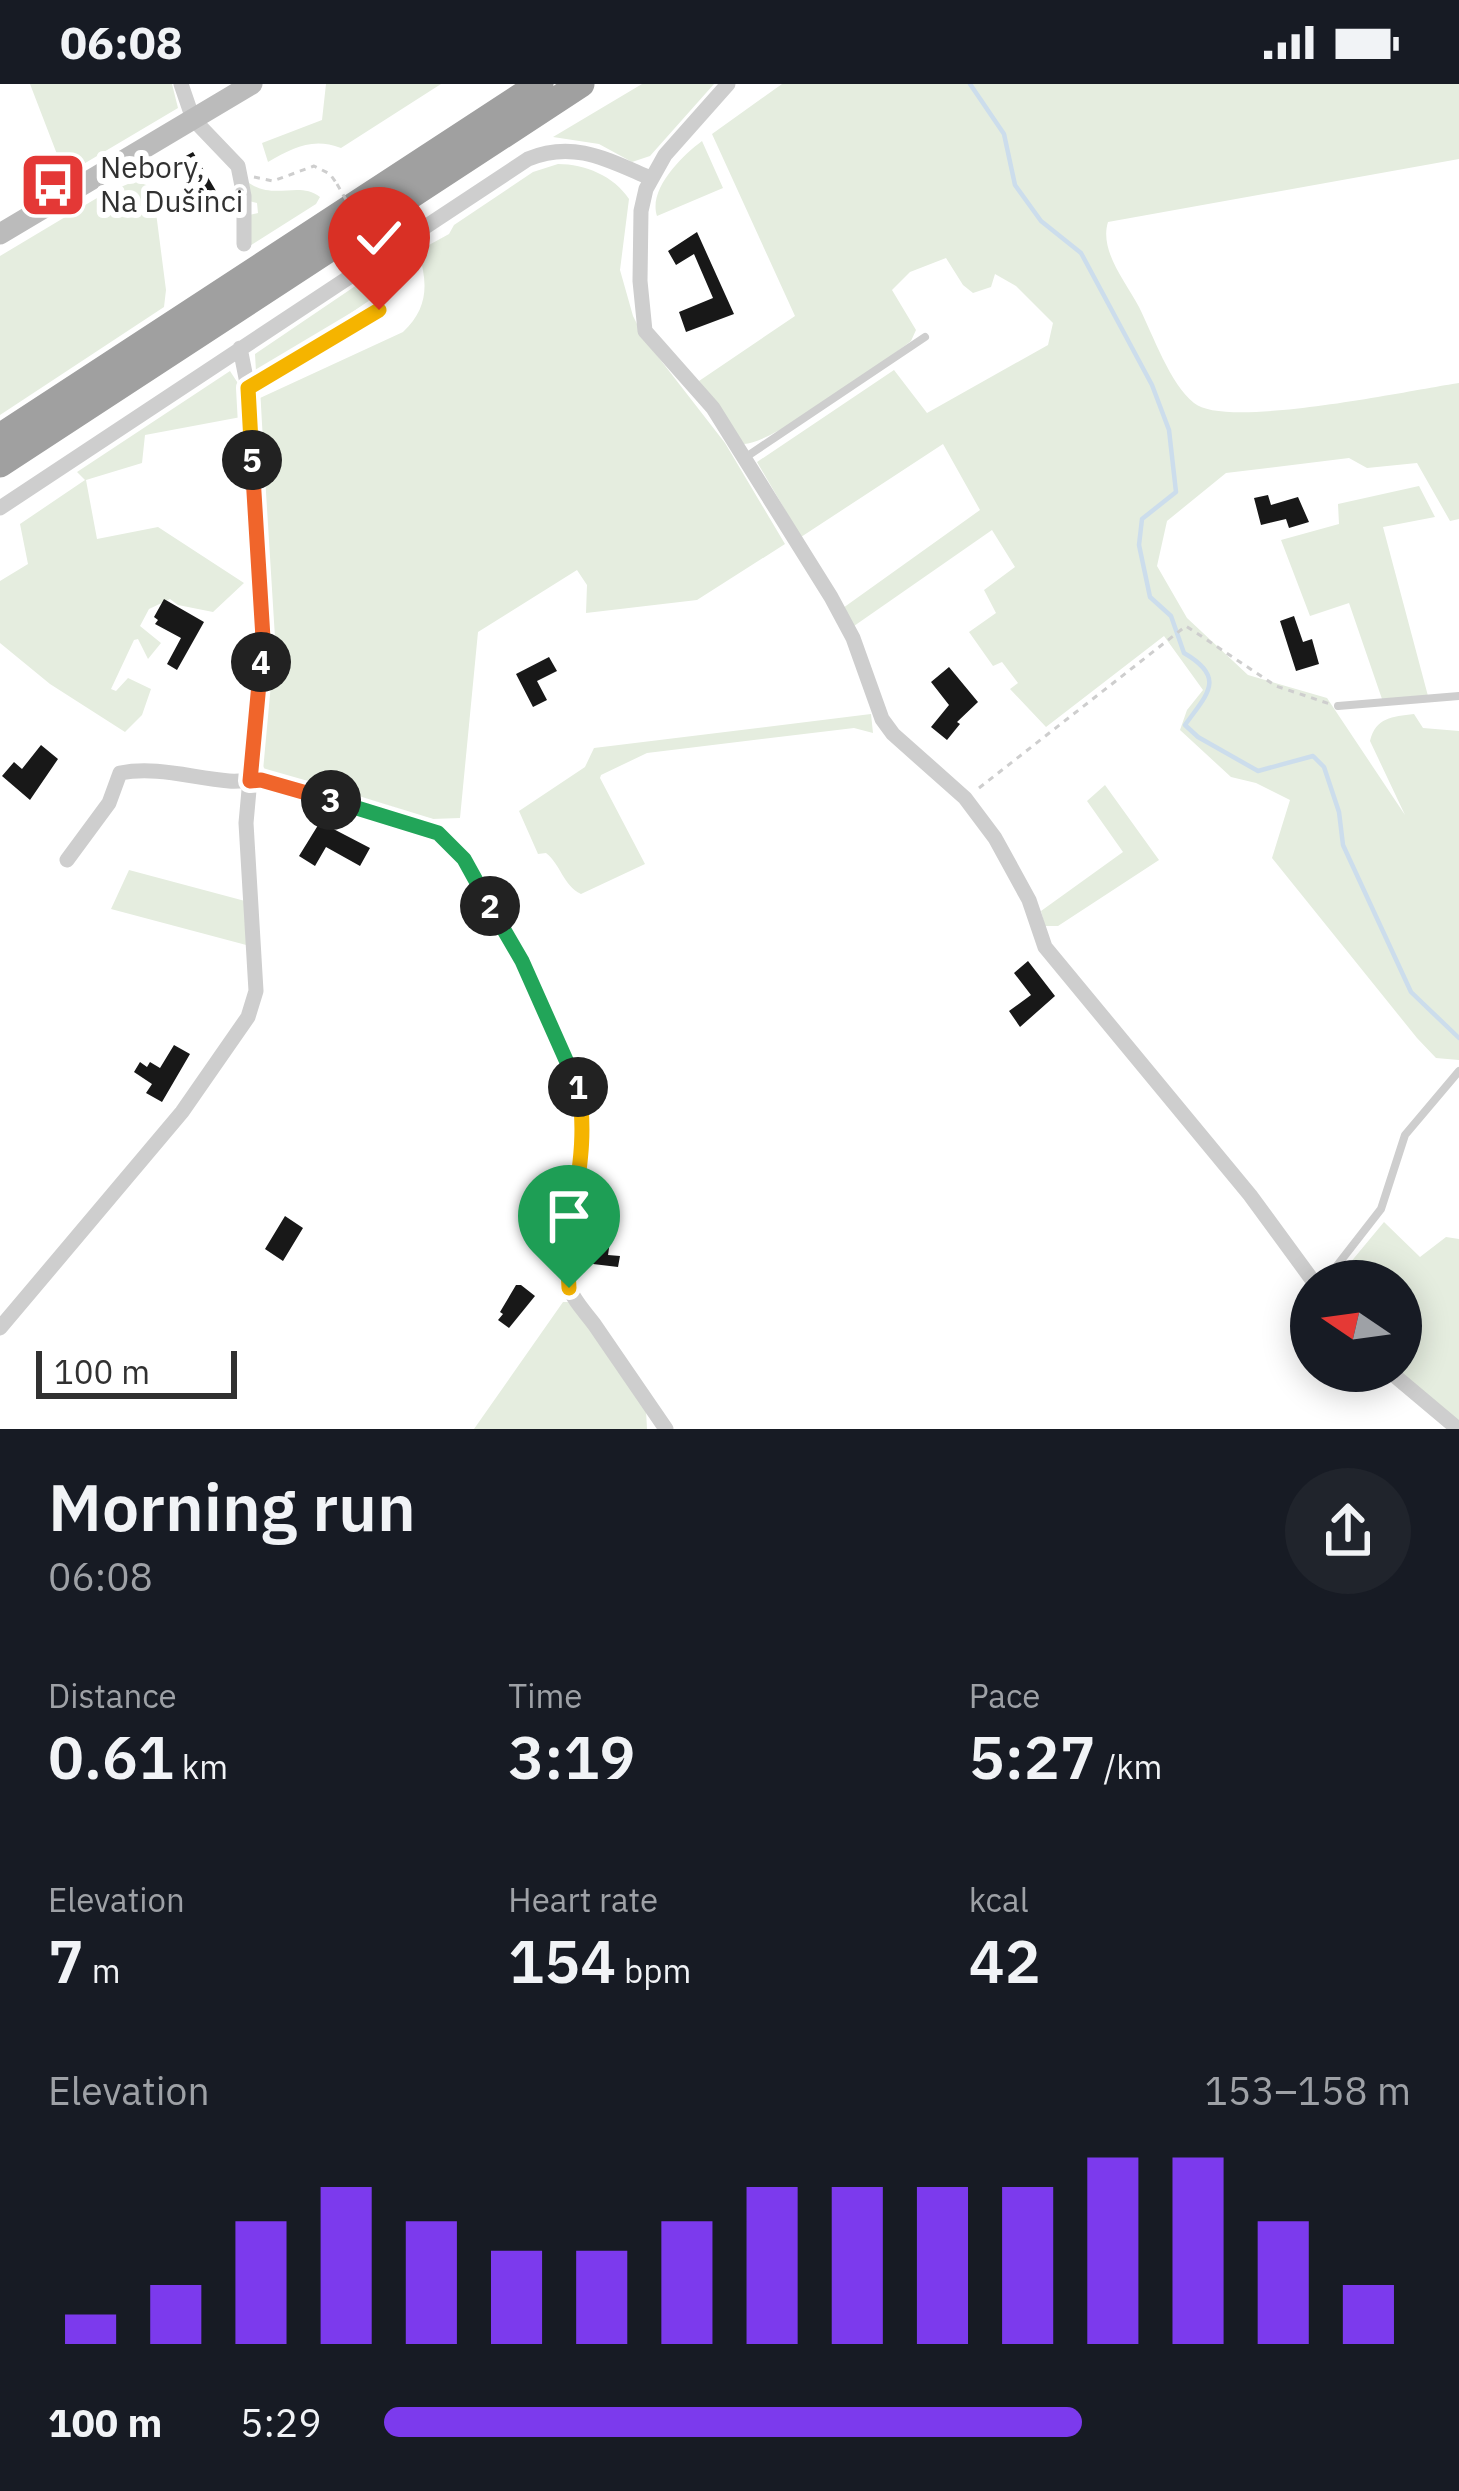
<!DOCTYPE html>
<meta charset="utf-8">
<style>
:root{--surface:#171b24;--page:#20242c;--text:#f1f3f6;--muted:#9ea1a6;--accent:#7c3aed}
body{margin:0;font-family:"IBM Plex Sans",sans-serif;background:var(--page);color:var(--text);height:100vh;display:flex;flex-direction:column;font-size:45px;white-space:nowrap}
*{box-sizing:border-box;margin:0}
p{font-size:39px;color:var(--muted)}
.icon{flex:none;width:66px;height:66px;fill:none;stroke:currentColor;stroke-width:2;stroke-linecap:round;stroke-linejoin:round}
.map{position:relative;height:1345px;overflow:hidden}
.sheet{display:flex;flex-direction:column;background:var(--surface);flex:1}
.sheet>*{flex:none}
.needle{width:78px;rotate:283deg}
.tools{position:absolute;left:1290px;top:1176px;display:grid;gap:24px}
.tools a{display:grid;place-items:center;width:132px;height:132px;border-radius:50%;background:var(--surface);box-shadow:0 6px 30px #0003;font-size:60px}
.scale{position:absolute;left:36px;bottom:30px;width:201px;box-sizing:border-box;padding-left:12px;border:6px solid #313131;border-top:0;font-size:33px;line-height:42px;white-space:nowrap;color:#313131;-webkit-text-stroke:9px #fff;paint-order:stroke}
.pin{position:absolute;display:grid;place-items:center;width:102px;height:102px;color:#fff;margin:-123px -51px;border-radius:50% 50% 50% 0;rotate:-45deg;box-shadow:0 0 12px #0007}
.pin .icon{rotate:45deg}
.km{position:absolute;width:60px;height:60px;margin:-30px;border-radius:50%;background:#222;color:#fff;font-size:33px;line-height:60px;text-align:center}
.round{display:grid;place-items:center;flex:none;width:126px;height:126px;border-radius:63px;background:var(--page)}
.overview{display:flex;align-items:center;justify-content:space-between;height:204px;padding:0 48px}
h1{font-size:66px;font-weight:600;line-height:90px}
.stats{display:grid;grid-template-columns:repeat(3,1fr);gap:18px;height:204px;padding:12px 48px}
.stats div{display:grid;align-content:center}
.stats b{font-size:60px;font-weight:600}
.stats small{font-size:33px;font-weight:400}
.stats p{font-size:33px}
.chart{height:336px;padding:24px 48px}
.chart p{display:flex;justify-content:space-between}
.chart svg{width:100%;height:216px;margin-top:12px;stroke:var(--accent);stroke-width:6}
ul{padding:0 48px;list-style:none;font-size:39px}
li{display:grid;grid-template-columns:192px 144px 1fr;align-items:center;height:90px}
li i{height:30px;border-radius:15px;background:var(--accent)}
.status{display:flex;justify-content:space-between;align-items:center;height:84px;padding:0 60px;background:var(--surface);direction:ltr}
.status svg{height:33px;fill:currentColor}
.map>svg:first-child{display:block}
</style>
<div class="status"><b>06:08</b><svg viewBox="0 0 49 12"><path d="M0 12V9h3v3zM5 12V6h3v6zM10 12V3h3v9zM15 12V0h3v12zM26 1h20v11H26zM47 4h2v5h-2z"/></svg></div>
<div class="map">
<svg width="1459" height="1345" viewBox="0 0 1459 1345">
<rect width="100%" height="100%" fill="#fff"/>
<path fill="#e5eddf" d="M30,0H172L178,24L65,91Z
M326,0H441L341,64C312,53 293,64 268,78L262,59L322,36Z
M642,0H714L650,72L632,78L599,60L553,53Z
M782,0H1459V75L1108,138C1099,167 1126,198 1139,223C1153,251 1170,300 1194,319C1226,346 1411,306 1459,299V435L1450,437L1417,379L1367,384L1349,374L1226,389L1167,437L1157,482L1187,534L1248,591L1327,614L1405,731L1370,657C1376,633 1392,633 1414,630L1423,644L1459,647V976L1436,974L1417,954L1272,774L1290,716L1256,699L1231,693L1180,646L1187,626L1203,606L1164,552L1046,643L1010,605L1018,599L1002,578L993,582L969,548L996,529L984,506L1015,483L992,446L854,542L843,524L980,426L943,360L801,453L757,378L894,286L927,329L1048,261L1053,239L1016,202L995,190L991,203L973,209L963,201L946,174L910,188L892,206L916,246L911,257C881,280 776,358 744,360L699,297L795,232L712,50Z
M702,57L723,104L657,132C648,105 682,72 702,57Z
M558,80C585,80 614,92 629,115L620,186L633,232L645,256L725,359L785,460L697,516L586,529L587,501L577,486L478,548L460,734L432,735L274,692L265,686L260,676L270,552L260,314L403,248C429,224 428,198 418,167L449,150L454,141L533,88Z
M135,97L149,102L154,113L166,206L164,223L0,331V172L102,111Z
M246,97C274,118 298,96 320,113L316,120L248,163L249,131L258,129L257,119L249,117Z
M379,186L384,198L373,214L267,286L256,288L255,270Z
M230,287L241,304V333L145,351L142,379L86,396L97,455L158,443L244,499L213,528L178,521L170,515L149,525L140,542L161,559L148,575L138,555L134,556L111,605L116,607L128,594L151,605L142,631L125,648L50,600L0,559V497L28,480L20,440L85,396L77,388Z
M1419,402L1435,433L1383,443L1428,612L1382,615L1349,519L1310,532L1281,456L1339,440L1338,420Z
M871,630L873,649L854,644L647,669L601,691L600,694L645,780L581,810C563,801 561,781 546,769L538,770L519,727L585,683L594,664Z
M1105,701L1159,776L1058,842H1045L1041,827L1123,768L1087,717Z
M129,786L245,817L250,862L111,825Z
M1384,1138L1420,1173L1446,1153L1459,1155V1338L1399,1287L1401,1197H1335Z
M563,1218H571L646,1326L647,1345H474Z"/>
<g fill="none" stroke-linecap="round" stroke-linejoin="round">
<path stroke="#ccddec" stroke-width="4.5" d="M970,0L1004,50L1015,101L1041,137L1081,169L1152,301L1169,346L1176,408L1142,435L1139,461L1150,513L1171,532L1184,569C1227,594 1207,610 1185,641L1198,653L1258,687L1313,672L1324,683L1339,728L1343,761L1411,908L1459,954"/>
</g>
<path fill="#181818" d="M193,68L216,107L195,121L188,110L192,108L175,78Z
M697,148L734,230L686,248L679,228L713,214L694,170L676,181L668,167Z
M1268,411L1271,421L1298,413L1309,438L1289,444L1286,435L1261,441L1254,414Z
M164,515L204,538L177,586L167,580L181,554L155,540L158,536L154,533Z
M1294,532L1303,558L1312,555L1319,580L1296,587L1280,537Z
M549,573L557,587L537,597L547,616L533,623L516,590Z
M949,583L978,618L957,638L960,640L947,656L931,643L949,621L931,598Z
M41,661L58,675L30,716L2,692L14,678L22,685Z
M320,738L370,764L360,782L326,763L315,782L299,772Z
M1028,877L1055,912L1020,943L1009,927L1031,911L1014,889Z
M174,961L190,970L162,1018L146,1009L152,1000L134,988L140,978L147,983L150,978L160,984Z
M285,1132L303,1144L283,1177L265,1165Z
M592,1141L612,1144L608,1171L620,1172L618,1183L593,1180L594,1175H588Z
M516,1201H521L535,1212L509,1244L498,1236L503,1230L500,1228Z"/>
<g fill="none" stroke-linecap="round" stroke-linejoin="round">
<path stroke="#cecece" stroke-width="3" stroke-dasharray="6 6" stroke-linecap="butt" d="M254,93L273,97L314,82L330,90L337,100
M262,295L379,226L392,209L388,189
M979,704L1186,542L1276,602L1330,620"/>
<path stroke="#cecece" stroke-width="8" d="M746,373L925,253
M1338,622L1459,612
M1325,1197L1381,1125L1405,1051L1459,987"/>
<path stroke="#cecece" stroke-width="15" d="M181,0L193,35L238,82L244,112V160
M728,0L665,71L646,105L641,127L640,197L645,247L713,324L831,513L853,554L882,635L893,650L965,714L995,754L1029,816L1045,863L1250,1111L1313,1197
M0,424L528,75C574,56 608,76 650,94
M67,776L109,719L120,689C157,682 192,694 229,697C241,698 254,695 265,697C302,705 411,731 439,750C479,777 579,981 584,1030C588,1083 556,1157 569,1202C572,1215 586,1229 594,1240C618,1275 642,1310 666,1345
M0,1244L182,1028L248,933L256,907L246,739L263,553L248,304L240,264
M1389,1287L1458,1345"/>
<path stroke="#bbb" stroke-width="21" d="M0,150L252,0"/>
<path stroke="#a0a0a0" stroke-width="27" d="M0,353L540,0
M0,380L581,0"/>
<path stroke="#cecece" stroke-width="3" stroke-dasharray="6 6" stroke-linecap="butt" d="M337,100L388,189"/>
</g>
<g fill="none" stroke-linecap="round" stroke-linejoin="round">
<defs>
<path id="split-1" d="M569,1204C564,1136 592,1072 578,1003"/>
<path id="split-2" d="M490,822L522,877L578,1003"/>
<path id="split-3" d="M331,716L438,749L464,775L490,822"/>
<path id="split-4" d="M261,578L250,697L261,696L331,716"/>
<path id="split-5" d="M252,376L263,554L261,578"/>
<path id="split-6" d="M252,376L248,304L379,226"/>
</defs>
<use href="#split-1" stroke="#fff" stroke-width="24"/>
<use href="#split-2" stroke="#fff" stroke-width="24"/>
<use href="#split-3" stroke="#fff" stroke-width="24"/>
<use href="#split-4" stroke="#fff" stroke-width="24"/>
<use href="#split-5" stroke="#fff" stroke-width="24"/>
<use href="#split-6" stroke="#fff" stroke-width="24"/>
<use href="#split-1" stroke="#f5b400" stroke-width="15"/>
<use href="#split-2" stroke="#22a559" stroke-width="15"/>
<use href="#split-3" stroke="#22a559" stroke-width="15"/>
<use href="#split-4" stroke="#f0652b" stroke-width="15"/>
<use href="#split-5" stroke="#f0652b" stroke-width="15"/>
<use href="#split-6" stroke="#f5b400" stroke-width="15"/>
</g>
<defs>
<symbol id="bus-square" viewBox="-11 -11 22 22"><rect x="-9" y="-9" width="18" height="18" rx="4" fill="#e43836" stroke="#fff"/><path d="M-5-6H5V4H4V6H2V4H-2V6H-4V4H-5ZM-3.5-4V0h7V-4ZM-3.5 1.2v1.5H-2V1.2ZM2 1.2v1.5H3.5V1.2Z" fill="#fff"/></symbol>
</defs>
<g fill-rule="evenodd">
<use href="#bus-square" x="15" y="63" width="76" height="76"/>
</g>
<g text-anchor="middle" stroke-width="12" stroke-linejoin="round" paint-order="stroke">
<g font-size="30" fill="#313131" stroke="#fff" text-anchor="start">
<text x="100" y="94">Nebory,<tspan x="100" dy="34">Na Dušinci</tspan></text>
</g>
</g>
</svg>
<div class="tools">
<a><svg class="needle" viewBox="-14 -14 28 28"><path d="M0-13l5 13h-10z" fill="#e53935"/><path d="M0 13l5-13h-10z" fill="#9ea1a6"/></svg></a>
</div>
<div class="scale">100 m</div>
<div class="pin" style="left:569px;top:1204px;background:#1e9e55"><svg class="icon" aria-label="arrive" viewBox="0 0 24 24"><path d="M6 21V4h12l-3 4 3 4H6"/></svg></div>
<div class="pin" style="left:379px;top:226px;background:#d93025"><svg class="icon" aria-label="check" viewBox="0 0 24 24"><path d="M5 12l5 5 9-10"/></svg></div>
<b class="km" style="left:578px;top:1003px">1</b>
<b class="km" style="left:490px;top:822px">2</b>
<b class="km" style="left:331px;top:716px">3</b>
<b class="km" style="left:261px;top:578px">4</b>
<b class="km" style="left:252px;top:376px">5</b>
</div>
<section class="sheet">
<div class="overview"><div><h1>Morning run</h1><p>06:08</p></div><a class="round"><svg class="icon" aria-label="share" viewBox="0 0 24 24"><path d="M12 15V3M7 8l5-5 5 5M5 13v7h14v-7"/></svg></a></div>
<div class="stats">
<div><p>Distance</p><b>0.61<small> km</small></b></div>
<div><p>Time</p><b>3:19</b></div>
<div><p>Pace</p><b>5:27<small> /km</small></b></div>
</div>
<div class="stats">
<div><p>Elevation</p><b>7<small> m</small></b></div>
<div><p>Heart rate</p><b>154<small> bpm</small></b></div>
<div><p>kcal</p><b>42</b></div>
</div>
<div class="chart"><p><span>Elevation</span>153–158 m</p>
<svg viewBox="0 0 160 44" preserveAspectRatio="none"><path d="M5 44V38M15 44V32M25 44V19M35 44V12M45 44V19M55 44V25M65 44V25M75 44V19M85 44V12M95 44V12M105 44V12M115 44V12M125 44V6M135 44V6M145 44V19M155 44V32"/></svg>
</div>
<ul>
<li><b>100 m</b>5:29<i style="width:68%"></i></li>
</ul>
</section>
